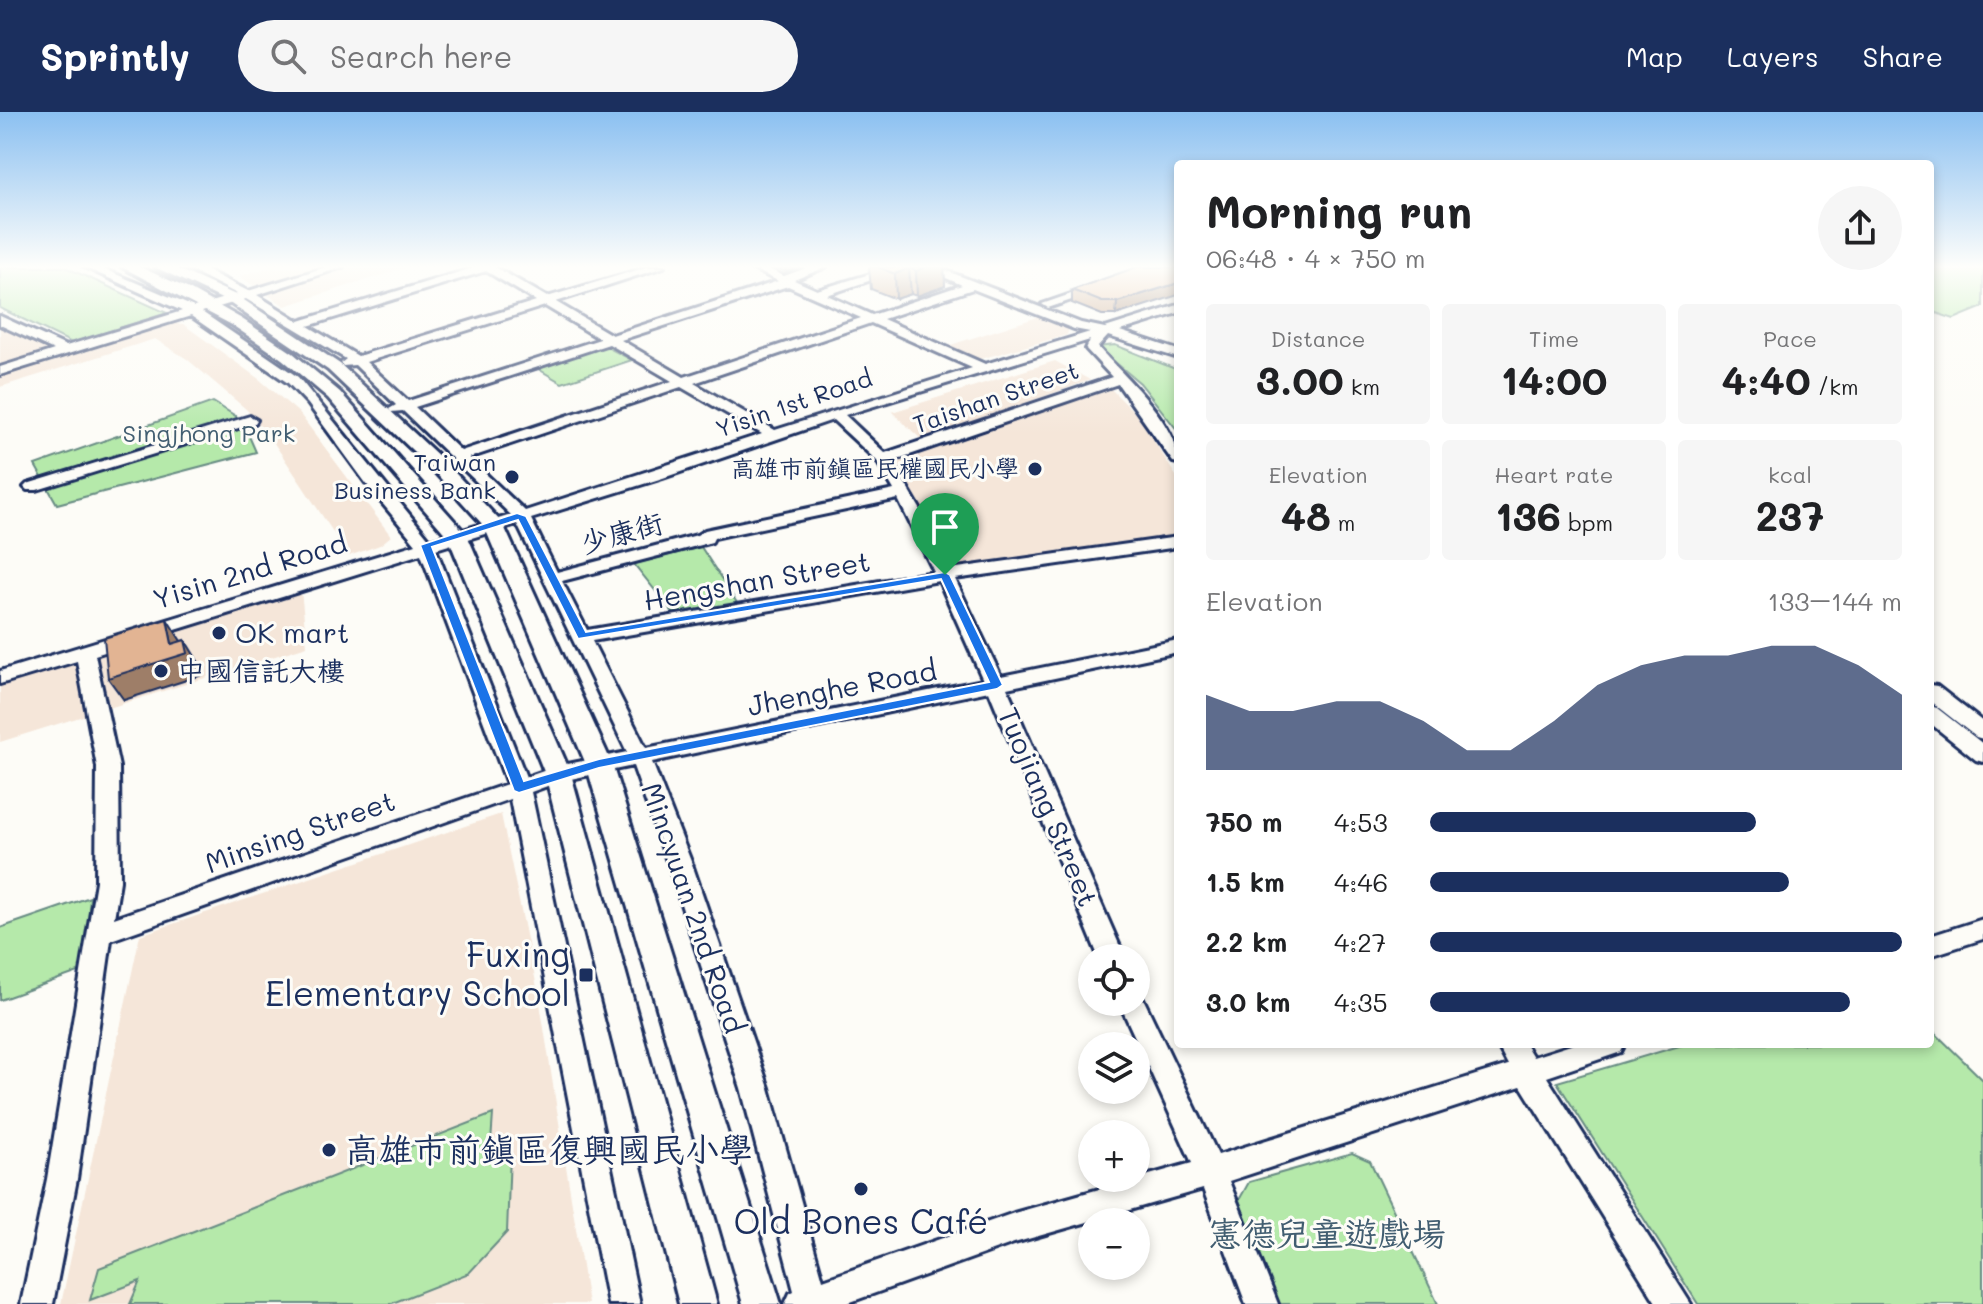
<!DOCTYPE html>
<meta charset="utf-8">
<style>
:root{--surface:#fff;--page:#f6f6f6;--text:#202124;--muted:#757577;--accent:#1b2f5e}
body{margin:0;font-family:Mali,"LXGW WenKai TC",sans-serif;background:var(--page);color:var(--text);height:100vh;display:flex;flex-direction:column;font-size:30px;white-space:nowrap}
*{box-sizing:border-box;margin:0}
p{font-size:26px;color:var(--muted)}
.icon{flex:none;width:44px;height:44px;fill:none;stroke:currentColor;stroke-width:2;stroke-linecap:round;stroke-linejoin:round}
.map{position:relative;flex:1;overflow:hidden}
.sheet{position:absolute;left:1174px;top:48px;width:760px;height:888px;display:flex;flex-direction:column;background:var(--surface);border-radius:8px;box-shadow:0 4px 12px #0003}
.sheet>*{flex:none}
.fabs{position:absolute;left:1078px;top:832px;display:grid;gap:16px}
.fabs a{display:grid;place-items:center;width:72px;height:72px;border-radius:50%;background:var(--surface);box-shadow:0 4px 12px #0003;font-size:40px}
.pin{position:absolute;display:grid;place-items:center;width:68px;height:68px;color:#fff;margin:-82px -34px;border-radius:50% 50% 50% 0;rotate:-45deg;box-shadow:0 0 8px #0007}
.pin .icon{rotate:45deg}
.round{display:grid;place-items:center;flex:none;width:84px;height:84px;border-radius:42px;background:var(--page)}
.summary{display:flex;align-items:center;justify-content:space-between;height:136px;padding:0 32px}
h1{font-size:44px;font-weight:700;line-height:60px}
.stats{display:grid;grid-template-columns:repeat(3,1fr);gap:12px;height:136px;padding:8px 32px}
.stats div{display:grid;align-content:center;border-radius:8px;background:var(--page);text-align:center}
.stats b{font-size:40px;font-weight:700}
.stats small{font-size:22px;font-weight:400}
.stats p{font-size:22px}
.chart{height:224px;padding:16px 32px}
.chart p{display:flex;justify-content:space-between}
.chart svg{width:100%;height:144px;margin-top:8px;fill:var(--accent);opacity:.7}
ul{padding:0 32px;list-style:none;font-size:26px}
li{display:grid;grid-template-columns:128px 96px 1fr;align-items:center;height:60px}
li i{height:20px;border-radius:10px;background:var(--accent)}
header{display:flex;align-items:center;gap:48px;box-sizing:border-box;height:112px;padding:0 40px;background:var(--accent);color:#fff}
header strong{font-size:38px}
nav{display:flex;gap:44px;margin-inline-start:auto;font-size:28px}
.search{width:560px;height:72px;background:var(--page);display:flex;align-items:center;gap:20px;box-sizing:border-box;padding:0 28px;border-radius:44px;color:var(--muted);font-size:30px}
.map>svg:first-child{display:block}
</style>
<header>
<strong>Sprintly</strong>
<div class="search"><svg class="icon" aria-label="search" viewBox="0 0 24 24"><circle cx="10" cy="10" r="6"/><path d="M15 15l6 6"/></svg>Search here</div>
<nav><a>Map</a><a>Layers</a><a>Share</a></nav>
</header>
<div class="map">
<svg width="1983" height="1192" viewBox="0 0 1983 1192">
<rect width="100%" height="100%" fill="#fdfcf7"/>
<filter id="ink" filterUnits="userSpaceOnUse"><feTurbulence type="fractalNoise" baseFrequency=".0125" numOctaves="2"/><feDisplacementMap in="SourceGraphic" scale="16" xChannelSelector="R" yChannelSelector="G"/><feConvolveMatrix kernelMatrix="1 2 1 2 8 2 1 2 1" color-interpolation-filters="sRGB"/></filter>
<g filter="url(#ink)">
<path fill="#f5e6d9" d="M271,155H407L285,194L239,164Z
M1038,205L1069,216L1067,223L973,249L941,236Z
M0,211L55,236L0,252Z
M170,211L183,212L259,267L299,301L391,424L380,433L349,444L274,331L247,298L187,247L155,227L0,275V264Z
M1055,249L1090,268L922,328L892,300Z
M1109,275L1138,304L1178,367V427L951,458L893,348Z
M301,479L307,534L0,630V572Z
M501,702L539,885L588,1192H61L140,823Z"/>
<path fill="#b5e9aa" stroke="#688c84" stroke-width="2" d="M5,155H65L167,201L72,231L0,196V157Z
M1930,155H1983V195L1954,207L1930,199Z
M1115,233L1178,258V319L1140,271L1097,235Z
M605,234L632,248L562,271L535,255Z
M213,290L242,308L256,340L57,392L35,353Z
M701,435L741,497L678,507L634,452Z
M90,785L84,858L0,888V816Z
M1930,916L1983,968V1192H1698L1557,970L1686,932H1930Z
M493,1002L491,1031L510,1042L507,1120L469,1161L390,1192H130L140,1169L90,1188L99,1156Z
M1352,1041L1370,1049L1438,1192H1277L1239,1088L1249,1070Z"/>
<g fill="none" stroke-linecap="round" stroke-linejoin="round">
<defs>
<path id="minor" d="M84,155H99L194,195L237,182L185,155H200L248,179L326,155H343L257,183L299,209L476,155H495L547,185L647,155H664L556,190L612,223L778,169L749,155H764L784,164L809,155H826L794,168L817,178L893,155H910L827,183L872,203L962,173L921,155H937L1081,211L1105,216L1178,193V201L1120,219L1178,238V246L1108,224L1098,235C1123,264 1178,310 1178,351L1173,350L1118,272L892,349L929,412L950,457L1178,425V435L955,467L1001,564L1178,528V540L1007,576L1125,846H1099L989,579L652,650L692,752L769,976L823,1168L1014,1101L1192,1051L1119,890H1136V880L1141,882L1218,1043L1508,953L1497,932H1525L1533,945L1574,932H1625L1621,940L1547,965L1691,1192H1657L1521,974L1229,1069L1278,1192H1246L1203,1077L1014,1131L845,1192H785L790,1181L794,1179L741,976L668,752L633,654L561,669L531,680L640,1192H608L510,687L111,828L77,1067L53,1192H21L47,1067L96,769L97,655L77,549L0,572V559L416,432L368,374L308,292L288,271L191,204L0,263V255L54,238L0,213V204L66,234L182,199ZM486,159L536,189L358,244L308,214ZM788,174L861,206L684,265L621,228ZM973,177L1074,217L1090,220L985,252L883,207ZM246,187L346,247L341,251L343,254L355,253L396,293L389,297L391,300L403,299L511,403L430,428L298,265L202,200ZM545,194L600,227L408,289L366,250ZM871,211L972,256L775,318L694,271ZM1090,228L1086,237L1112,265L885,341L845,303ZM609,232L672,269L461,339L415,295ZM681,275L762,322L525,399L469,346ZM833,308L877,349L894,378L705,418L697,423L557,460L531,407L663,366ZM898,387L934,460L587,518L562,469L712,430L714,426ZM517,412L627,640L558,654L526,665L436,437ZM421,442L507,672L114,806L120,769L119,655L95,543ZM939,469L983,568L646,636L592,529Z
M1097,173L1103,176L1101,178L1048,196L1042,192Z
M250,304L257,308L255,311L37,378H27L24,375L27,372Z
M1930,573L1937,574L1983,610V627L1976,625L1930,589Z
M1930,594L1937,596L1983,632V650L1976,648L1930,611Z
M1983,807V827L1930,844V824Z"/>
<path id="major" d="M122,155H140L189,177L242,207L293,241L340,280L467,423L571,662L717,1192H679L545,662L448,425L328,286L282,247L232,213Z
M155,155H173L238,184L340,252L443,348L503,412L612,652L781,1192H743L586,652L484,414L431,356L328,258L228,190Z"/>
</defs>
<use href="#minor" stroke="#1b2f5e" stroke-width="6"/>
<use href="#major" stroke="#1b2f5e" stroke-width="6"/>
<use href="#minor" fill="#fdfcf7" fill-rule="evenodd"/>
<use href="#major" fill="#fdfcf7" fill-rule="evenodd"/>
</g>
<path fill="#c29b7e" stroke="#1b2f5e" stroke-width="2" d="M773,155H802L786,160Z
M869,155H944L945,174L917,184L911,182L896,187L871,177Z
M1137,155L1116,203H1102L1072,191V178Z"/>
<path fill="#9e7e67" stroke="#1b2f5e" stroke-width="2" d="M785,155H802L786,160Z
M926,155H944L945,174L917,184L916,159Z
M909,156L911,182L896,187L895,162Z
M1178,171V183L1116,203L1117,190Z
M167,507L181,529L185,528L199,551L202,563L124,588L108,566L172,532Z"/>
<path fill="#e2b493" stroke="#1b2f5e" stroke-width="2" d="M878,155H926L916,159L909,156L895,162Z
M1137,155H1178V171L1117,190H1102L1072,178Z
M167,507L172,532L185,528L188,541L108,566L104,526Z"/>
</g>
<linearGradient id="sky" x2="0" y2="1"><stop stop-color="#8bc0f1"/><stop offset="0.48" stop-color="#fefefb"/><stop offset="1" stop-color="#fefefb" stop-opacity="0"/></linearGradient>
<rect width="1983" height="322" fill="url(#sky)"/>
<path fill="#1a73e8" stroke="#fff" stroke-width="2" fill-rule="evenodd" d="M517,401L526,404L586,520L945,460L950,463L1003,573L997,577L599,656L519,681L514,679L420,433ZM518,408L578,527L941,467L989,570L599,647L524,669L432,435Z"/>
<g fill="#1b2f5e" stroke="#fdfcf7" stroke-width="3">
<circle cx="1035" cy="357" r="8"/>
<circle cx="512" cy="365" r="8"/>
<circle cx="219" cy="521" r="8"/>
<circle cx="161" cy="559" r="8"/>
<rect x="578" y="855" width="16" height="16" rx="4"/>
<circle cx="329" cy="1038" r="8"/>
<circle cx="861" cy="1077" r="8"/>
</g>
<g text-anchor="middle" stroke-width="6" stroke-linejoin="round" paint-order="stroke">
<g font-size="24" fill="#1b2f5e" stroke="#fdfcf7">
<text transform="translate(996 286) rotate(-19)" y="8">Taishan Street</text>
<text transform="translate(794 292) rotate(-19)" y="8">Yisin 1st Road</text>
</g>
<g font-size="24" fill="#425e71" stroke="#fdfcf7">
<text x="209" y="330">Singjhong Park</text>
</g>
<g font-size="24" fill="#1b2f5e" stroke="#fdfcf7" text-anchor="end">
<text x="496" y="359">Taiwan<tspan x="496" dy="28">Business Bank</tspan></text>
<text x="1019" y="365">高雄市前鎮區民權國民小學</text>
</g>
<g font-size="28" fill="#1b2f5e" stroke="#fdfcf7">
<text transform="translate(622 421) rotate(-15)" y="10">少康街</text>
<text transform="translate(250 459) rotate(-17)" y="10">Yisin 2nd Road</text>
<text transform="translate(757 469) rotate(-10)" y="10">Hengshan Street</text>
<text transform="translate(842 576) rotate(-11)" y="10">Jhenghe Road</text>
<text transform="translate(1048 695) rotate(67)" y="10">Tuojiang Street</text>
<text transform="translate(300 720) rotate(-19)" y="10">Minsing Street</text>
<text transform="translate(693 796) rotate(71)" y="10">Mincyuan 2nd Road</text>
</g>
<g font-size="28" fill="#1b2f5e" stroke="#fdfcf7" text-anchor="start">
<text x="235" y="531">OK mart</text>
<text x="177" y="569">中國信託大樓</text>
</g>
<g font-size="34" fill="#1b2f5e" stroke="#fdfcf7" text-anchor="end">
<text x="570" y="855">Fuxing<tspan x="570" dy="39">Elementary School</tspan></text>
<text x="345" y="1050" text-anchor="start">高雄市前鎮區復興國民小學</text>
<text x="861" y="1122" text-anchor="middle">Old Bones Café</text>
</g>
<g font-size="34" fill="#425e71" stroke="#fdfcf7">
<text x="1327" y="1134">憲德兒童遊戲場</text>
</g>
</g>
</svg>
<div class="fabs">
<a><svg class="icon" aria-label="locate" viewBox="0 0 24 24"><circle cx="12" cy="12" r="6"/><path d="M12 2v4M12 18v4M2 12h4M18 12h4"/></svg></a>
<a><svg class="icon" aria-label="layers" viewBox="0 0 24 24"><path d="M12 4l9 5-9 5-9-5zM3 14l9 5 9-5"/></svg></a>
<a>+</a>
<a>−</a>
</div>
<div class="pin" style="left:945px;top:463px;background:#1e9e55"><svg class="icon" aria-label="arrive" viewBox="0 0 24 24"><path d="M6 21V4h12l-3 4 3 4H6"/></svg></div>
<section class="sheet">
<div class="summary"><div><h1>Morning run</h1><p>06:48 · 4 × 750 m</p></div><a class="round"><svg class="icon" aria-label="share" viewBox="0 0 24 24"><path d="M12 15V3M7 8l5-5 5 5M5 13v7h14v-7"/></svg></a></div>
<div class="stats">
<div><p>Distance</p><b>3.00<small> km</small></b></div>
<div><p>Time</p><b>14:00</b></div>
<div><p>Pace</p><b>4:40<small> /km</small></b></div>
</div>
<div class="stats">
<div><p>Elevation</p><b>48<small> m</small></b></div>
<div><p>Heart rate</p><b>136<small> bpm</small></b></div>
<div><p>kcal</p><b>237</b></div>
</div>
<div class="chart"><p><span>Elevation</span>133–144 m</p>
<svg viewBox="0 0 160 44" preserveAspectRatio="none"><path d="M0 44V21L10 26L20 26L30 23L40 23L50 29L60 38L70 38L80 29L90 18L100 12L110 9L120 9L130 6L140 6L150 12L160 21V44z"/></svg>
</div>
<ul>
<li><b>750 m</b>4:53<i style="width:69%"></i></li>
<li><b>1.5 km</b>4:46<i style="width:76%"></i></li>
<li><b>2.2 km</b>4:27<i style="width:100%"></i></li>
<li><b>3.0 km</b>4:35<i style="width:89%"></i></li>
</ul>
</section>
</div>
